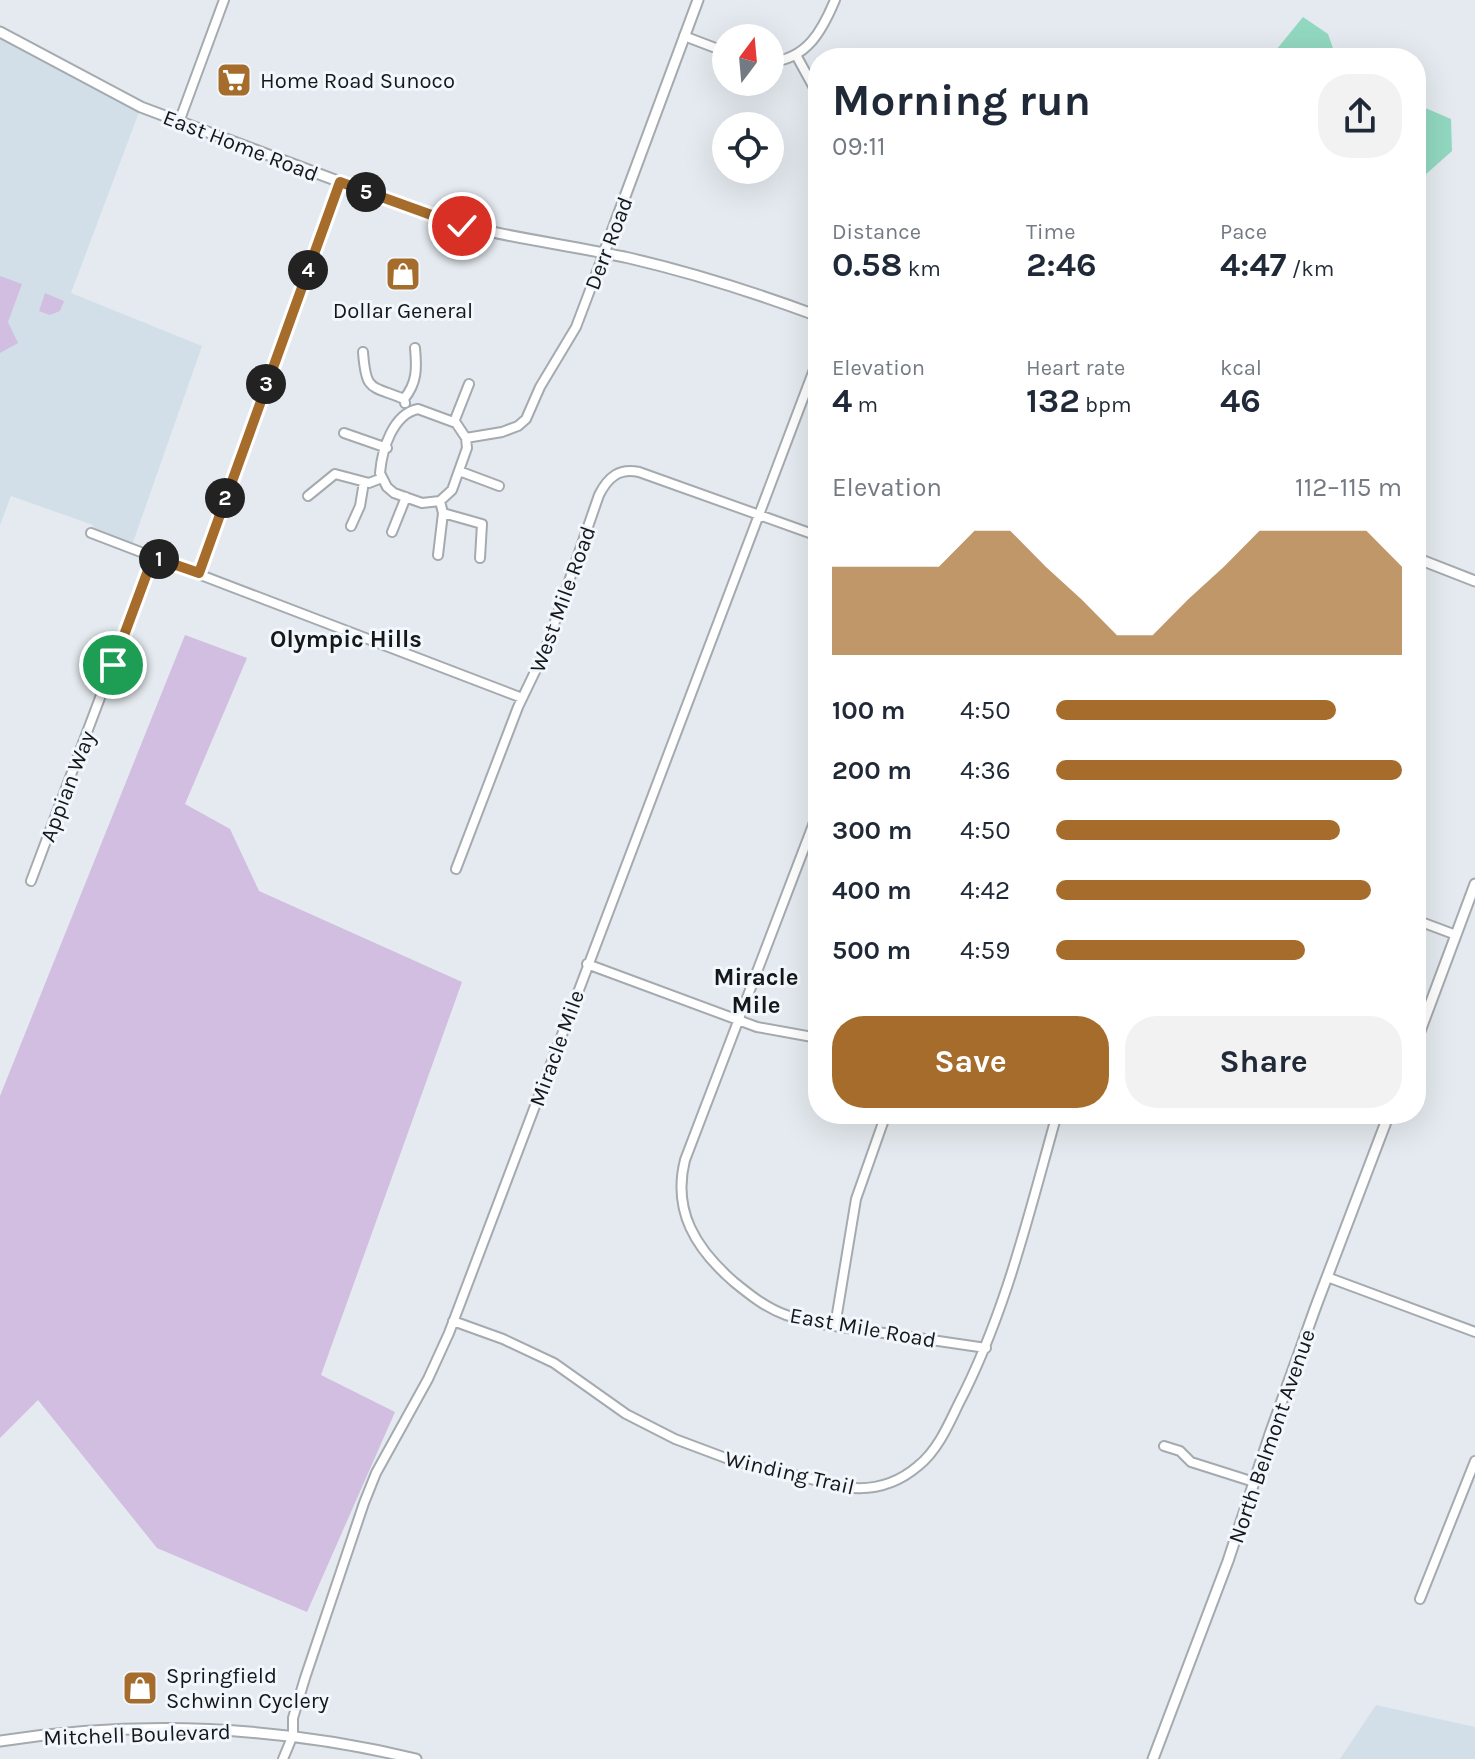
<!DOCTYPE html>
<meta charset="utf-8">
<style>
:root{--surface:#fff;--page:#f2f2f3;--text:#1f2937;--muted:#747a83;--accent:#a66c2b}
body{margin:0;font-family:Karla,sans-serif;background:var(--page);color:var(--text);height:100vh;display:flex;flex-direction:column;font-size:30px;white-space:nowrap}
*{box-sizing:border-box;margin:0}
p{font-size:26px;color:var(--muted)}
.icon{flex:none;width:44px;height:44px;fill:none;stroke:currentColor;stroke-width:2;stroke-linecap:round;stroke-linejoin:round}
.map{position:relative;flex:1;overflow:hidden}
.panel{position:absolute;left:808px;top:48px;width:618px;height:1076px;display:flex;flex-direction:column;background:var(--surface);border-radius:32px;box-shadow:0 8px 32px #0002}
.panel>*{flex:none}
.needle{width:52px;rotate:16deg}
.fabs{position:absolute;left:712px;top:24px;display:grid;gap:16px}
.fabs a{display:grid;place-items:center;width:72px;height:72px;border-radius:50%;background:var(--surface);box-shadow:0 8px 32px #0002;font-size:40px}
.pin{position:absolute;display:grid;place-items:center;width:68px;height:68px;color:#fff;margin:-34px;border:4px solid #fff;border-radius:50%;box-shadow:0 2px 8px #0007}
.km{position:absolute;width:40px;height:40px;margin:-20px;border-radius:50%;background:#222;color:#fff;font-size:22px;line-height:40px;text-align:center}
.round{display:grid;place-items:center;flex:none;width:84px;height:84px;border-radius:32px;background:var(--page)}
.overview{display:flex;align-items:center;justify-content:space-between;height:136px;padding:0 24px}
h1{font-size:44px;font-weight:700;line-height:60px}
.metrics{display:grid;grid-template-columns:repeat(3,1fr);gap:12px;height:136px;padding:8px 24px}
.metrics div{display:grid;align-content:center}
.metrics b{font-size:34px;font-weight:700}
.metrics small{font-size:22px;font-weight:400}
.metrics p{font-size:22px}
.chart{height:224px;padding:16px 24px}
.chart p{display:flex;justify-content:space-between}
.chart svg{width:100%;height:144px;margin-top:8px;fill:var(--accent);opacity:.7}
.action{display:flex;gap:16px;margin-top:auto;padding:16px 24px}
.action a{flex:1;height:92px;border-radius:32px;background:var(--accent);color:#fff;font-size:32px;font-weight:700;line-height:92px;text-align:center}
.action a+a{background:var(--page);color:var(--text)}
ul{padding:0 24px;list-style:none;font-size:26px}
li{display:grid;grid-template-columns:128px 96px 1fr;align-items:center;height:60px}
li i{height:20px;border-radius:10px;background:var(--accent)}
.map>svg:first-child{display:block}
</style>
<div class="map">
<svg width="1475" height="1759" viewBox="0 0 1475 1759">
<rect width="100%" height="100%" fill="#e4eaef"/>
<path fill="#d2dfe9" d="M0,32L141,107L71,293L202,346L131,548L91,533L93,525L11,496L0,525Z
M1376,1705L1475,1727V1759H1340Z"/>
<path fill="#d1bee0" d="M0,276L22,284L8,322L18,343L0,353Z
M45,293L64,301L60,311L50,315L39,311Z
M185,635L247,658L185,804L230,829L259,891L462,982L321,1375L395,1412L307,1612L157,1548L38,1400L0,1438V1096Z"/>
<path fill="#92d8c0" d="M1303,17L1328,34L1335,54L1330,58H1272V55Z
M1416,104L1451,119L1452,151L1416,183Z"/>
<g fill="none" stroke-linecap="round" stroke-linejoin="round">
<defs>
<path id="minor" d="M684,36L726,52
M796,55L818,95
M770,62C807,59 822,31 835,0
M179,122L224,0
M363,352C366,392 370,385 404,399
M405,403L404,399C417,383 417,369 415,348
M418,409L456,423L466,438L467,448L452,490L440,501L422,503L394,493L387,487L380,473C382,449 393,414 418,409Z
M454,422L469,384
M344,433L387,448
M466,438L502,432L518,426L526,419L540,387L576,327L604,253
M459,471L499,486
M308,496L335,474L369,483L382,478
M440,501L443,513L482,524L480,558
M351,526L360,506L364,482
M392,532L406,497
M91,533L522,698
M438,555L443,513
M199,573L340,182
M818,812L685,1160C672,1211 696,1249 734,1282C750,1295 766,1308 786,1315C813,1324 842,1327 870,1331C909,1337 947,1342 986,1348
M456,869L518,707L544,653L599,495C608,477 619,468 639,472L818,536
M31,881L153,557
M1416,920L1456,935
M587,964L757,1027L818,1038
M1327,1277L1475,1332
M453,1321L503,1339L554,1363L626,1414L675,1439L731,1460L844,1487C871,1491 897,1484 918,1466C937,1451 948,1426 958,1405C1006,1313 1029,1213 1057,1114
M835,1326L856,1199L886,1114
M1164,1446L1180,1451L1191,1462L1254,1482
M1420,1599L1475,1461
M283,1759L293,1735V1718L305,1678L364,1503L376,1473L428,1379L449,1333L818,359"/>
<path id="tertiary" d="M0,32L141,107L436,218C500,237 565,244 629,258C694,273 756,293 818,316
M604,253L698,0
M1416,558L1475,581
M1416,1042L1475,884
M0,1741C139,1720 280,1726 416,1759
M1153,1759L1228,1561L1270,1434L1316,1306L1389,1114"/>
</defs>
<use href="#minor" stroke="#a4aaae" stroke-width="12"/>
<use href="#tertiary" stroke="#a4aaae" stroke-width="13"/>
<use href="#minor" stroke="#fff" stroke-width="8"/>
<use href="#tertiary" stroke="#fff" stroke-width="9"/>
</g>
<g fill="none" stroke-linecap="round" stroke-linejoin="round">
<defs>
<path id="route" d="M113,665L153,557L199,573L340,182L462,226"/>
</defs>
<use href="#route" stroke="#fff" stroke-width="16"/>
<use href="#route" stroke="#a66c2b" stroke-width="10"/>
</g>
<defs>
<symbol id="supermarket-square" viewBox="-11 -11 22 22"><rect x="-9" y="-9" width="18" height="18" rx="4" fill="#a66c2b" stroke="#f1f7fc"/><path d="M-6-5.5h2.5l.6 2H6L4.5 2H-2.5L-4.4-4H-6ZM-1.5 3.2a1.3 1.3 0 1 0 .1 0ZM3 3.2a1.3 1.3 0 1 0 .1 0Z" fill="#fff"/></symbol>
<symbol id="shop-square" viewBox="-11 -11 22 22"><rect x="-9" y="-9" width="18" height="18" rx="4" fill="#a66c2b" stroke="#f1f7fc"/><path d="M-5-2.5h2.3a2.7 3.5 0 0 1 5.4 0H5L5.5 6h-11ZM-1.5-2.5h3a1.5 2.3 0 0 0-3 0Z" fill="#fff"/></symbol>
</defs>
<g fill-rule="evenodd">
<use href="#supermarket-square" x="214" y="60" width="40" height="40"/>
<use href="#shop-square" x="383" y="254" width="40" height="40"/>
<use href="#shop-square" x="120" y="1668" width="40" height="40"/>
</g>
<g text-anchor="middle" stroke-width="6" stroke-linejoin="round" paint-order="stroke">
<g font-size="22" fill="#151719" stroke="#f1f7fc" text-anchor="start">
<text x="260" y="88">Home Road Sunoco</text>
<text x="403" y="318" text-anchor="middle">Dollar General</text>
<text x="166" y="1683">Springfield<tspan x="166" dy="25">Schwinn Cyclery</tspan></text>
</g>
<g font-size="22" fill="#151719" stroke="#f1f7fc">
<text transform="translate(241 145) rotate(21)" y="8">East Home Road</text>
<text transform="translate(608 243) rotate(-69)" y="8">Derr Road</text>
<text transform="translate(562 599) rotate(-70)" y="8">West Mile Road</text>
<text transform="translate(67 786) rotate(-69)" y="8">Appian Way</text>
<text transform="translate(556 1048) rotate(-70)" y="8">Miracle Mile</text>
<text transform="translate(863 1327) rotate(10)" y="8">East Mile Road</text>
<text transform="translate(1271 1436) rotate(-71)" y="8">North Belmont Avenue</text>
<text transform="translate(790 1472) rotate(13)" y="8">Winding Trail</text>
<text transform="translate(137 1734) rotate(-2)" y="8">Mitchell Boulevard</text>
</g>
<g font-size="24" font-weight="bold" fill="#151719" stroke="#f1f7fc">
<text x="346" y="647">Olympic Hills</text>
<text x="756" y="985">Miracle<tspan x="756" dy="28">Mile</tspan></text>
</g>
</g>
</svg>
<div class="fabs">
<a><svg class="needle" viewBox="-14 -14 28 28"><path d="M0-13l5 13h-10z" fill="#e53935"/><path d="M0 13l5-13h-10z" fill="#747a83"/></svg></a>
<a><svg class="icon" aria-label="locate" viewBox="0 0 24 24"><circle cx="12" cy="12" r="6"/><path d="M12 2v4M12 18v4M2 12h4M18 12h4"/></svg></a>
</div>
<div class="pin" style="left:113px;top:665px;background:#1e9e55"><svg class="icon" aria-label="arrive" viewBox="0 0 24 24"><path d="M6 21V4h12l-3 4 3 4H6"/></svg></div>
<div class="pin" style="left:462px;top:226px;background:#d93025"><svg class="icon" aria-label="check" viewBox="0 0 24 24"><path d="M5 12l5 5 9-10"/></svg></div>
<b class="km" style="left:159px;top:559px">1</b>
<b class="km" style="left:225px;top:498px">2</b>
<b class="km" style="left:266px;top:384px">3</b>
<b class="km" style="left:308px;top:270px">4</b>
<b class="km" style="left:366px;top:192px">5</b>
<section class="panel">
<div class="overview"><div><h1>Morning run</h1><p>09:11</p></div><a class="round"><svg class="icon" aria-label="share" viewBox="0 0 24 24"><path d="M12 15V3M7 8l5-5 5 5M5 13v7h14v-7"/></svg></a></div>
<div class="metrics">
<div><p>Distance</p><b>0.58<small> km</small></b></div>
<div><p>Time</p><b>2:46</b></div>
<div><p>Pace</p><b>4:47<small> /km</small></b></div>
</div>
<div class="metrics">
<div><p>Elevation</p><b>4<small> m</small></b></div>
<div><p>Heart rate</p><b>132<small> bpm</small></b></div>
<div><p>kcal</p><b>46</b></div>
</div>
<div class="chart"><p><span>Elevation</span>112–115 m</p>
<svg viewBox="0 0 160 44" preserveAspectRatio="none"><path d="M0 44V17L10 17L20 17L30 17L40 6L50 6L60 17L70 27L80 38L90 38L100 27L110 17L120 6L130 6L140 6L150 6L160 17V44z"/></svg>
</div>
<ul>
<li><b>100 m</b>4:50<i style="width:81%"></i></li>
<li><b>200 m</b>4:36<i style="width:100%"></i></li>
<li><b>300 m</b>4:50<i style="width:82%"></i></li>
<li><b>400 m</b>4:42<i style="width:91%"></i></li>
<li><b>500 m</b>4:59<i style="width:72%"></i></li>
</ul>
<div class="action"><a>Save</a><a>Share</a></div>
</section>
</div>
